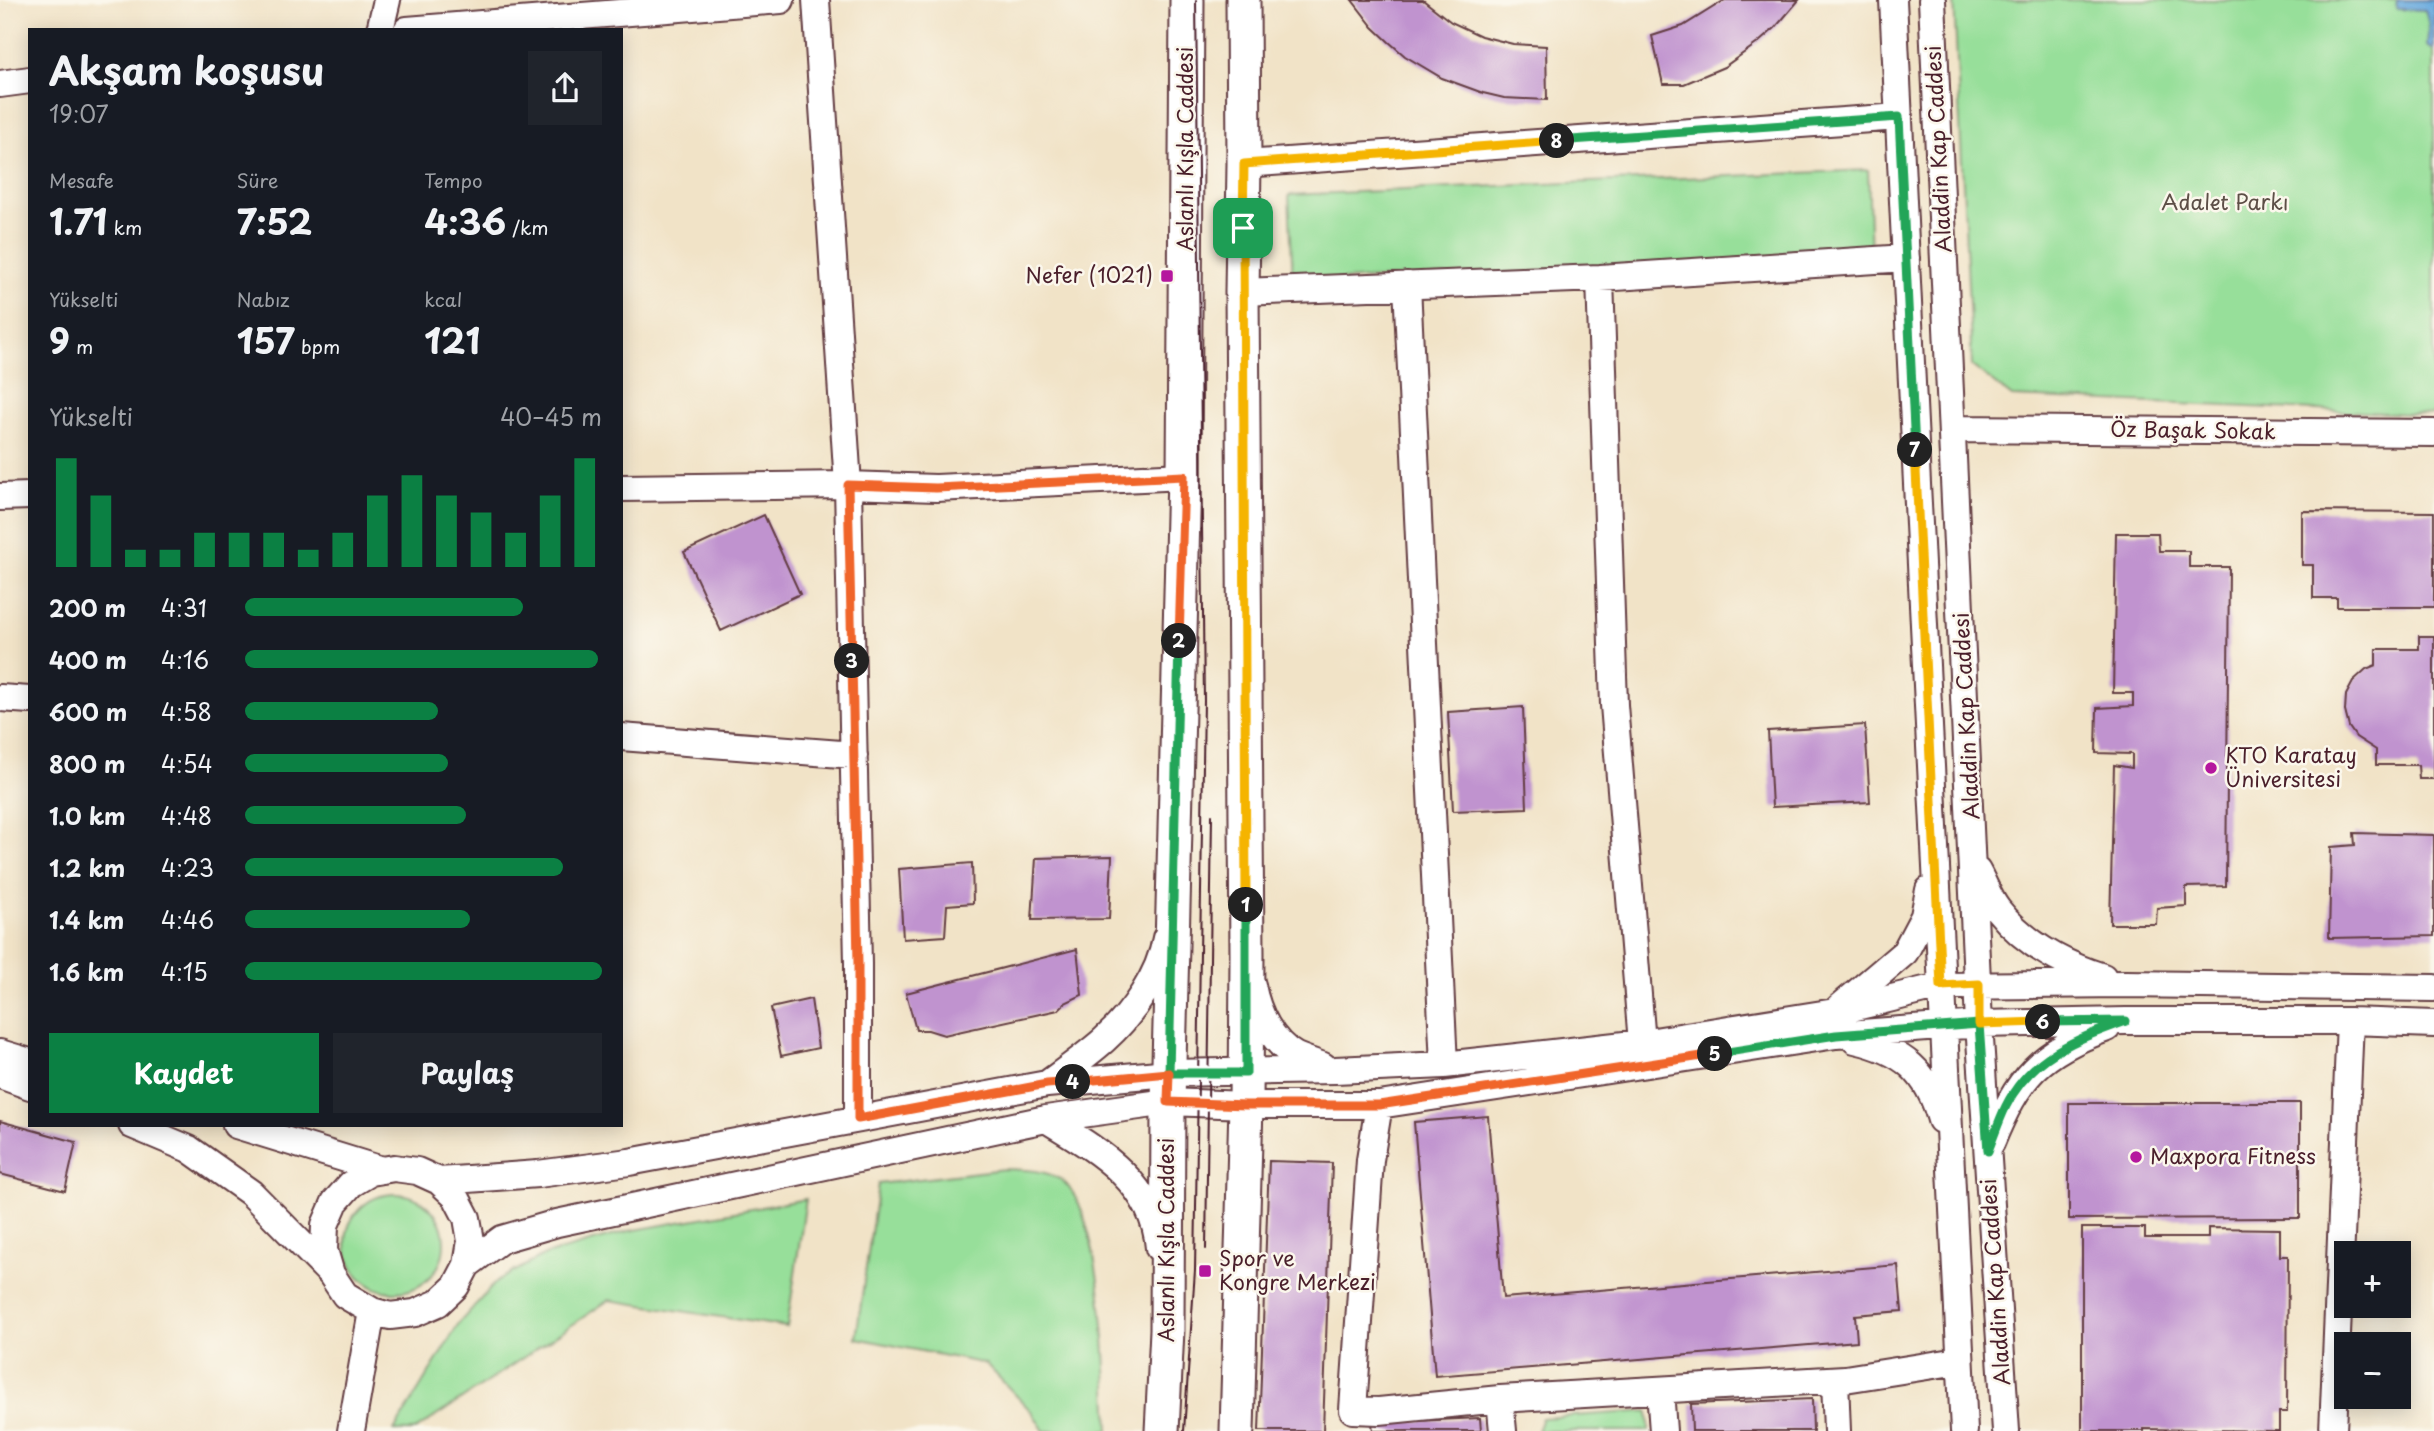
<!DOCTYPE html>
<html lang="tr">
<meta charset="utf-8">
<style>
:root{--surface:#171b24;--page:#20242c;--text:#f1f3f6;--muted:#9ea1a6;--accent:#0b8043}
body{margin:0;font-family:"Playpen Sans",sans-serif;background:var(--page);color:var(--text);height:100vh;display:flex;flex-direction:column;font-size:26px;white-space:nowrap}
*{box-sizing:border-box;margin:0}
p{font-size:23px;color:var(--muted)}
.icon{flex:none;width:38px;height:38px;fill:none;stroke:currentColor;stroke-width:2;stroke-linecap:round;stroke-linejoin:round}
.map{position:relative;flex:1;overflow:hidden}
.drawer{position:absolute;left:28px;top:28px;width:595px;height:1099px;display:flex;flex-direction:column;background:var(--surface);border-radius:0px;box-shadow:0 4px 18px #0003}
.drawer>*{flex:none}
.fabs{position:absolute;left:2334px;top:1241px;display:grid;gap:14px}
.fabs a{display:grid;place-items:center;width:77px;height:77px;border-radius:0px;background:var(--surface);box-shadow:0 4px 18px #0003;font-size:35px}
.pin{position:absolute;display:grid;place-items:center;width:60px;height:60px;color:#fff;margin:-30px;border-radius:14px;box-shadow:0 4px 10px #0006}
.km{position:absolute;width:35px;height:35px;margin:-18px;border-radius:50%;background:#222;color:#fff;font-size:19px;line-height:35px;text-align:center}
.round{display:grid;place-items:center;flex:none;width:74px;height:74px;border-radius:0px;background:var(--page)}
.head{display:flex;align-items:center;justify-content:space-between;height:119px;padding:0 21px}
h1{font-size:38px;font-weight:700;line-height:52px}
.figures{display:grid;grid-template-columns:repeat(3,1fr);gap:10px;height:119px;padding:7px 21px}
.figures div{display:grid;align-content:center}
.figures b{font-size:35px;font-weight:700}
.figures small{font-size:19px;font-weight:400}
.figures p{font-size:19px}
.chart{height:196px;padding:14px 21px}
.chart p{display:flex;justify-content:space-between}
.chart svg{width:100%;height:126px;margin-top:7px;stroke:var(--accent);stroke-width:6}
.button{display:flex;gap:14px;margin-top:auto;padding:14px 21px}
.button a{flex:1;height:80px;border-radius:0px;background:var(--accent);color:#fff;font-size:28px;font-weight:700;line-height:80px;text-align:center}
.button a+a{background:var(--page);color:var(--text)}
ul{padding:0 21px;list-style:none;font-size:23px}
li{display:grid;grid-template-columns:112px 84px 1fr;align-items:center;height:52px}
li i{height:18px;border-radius:9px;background:var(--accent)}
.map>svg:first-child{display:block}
</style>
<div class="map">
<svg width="2434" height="1431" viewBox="0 0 2434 1431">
<rect width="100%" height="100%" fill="#fbf7ec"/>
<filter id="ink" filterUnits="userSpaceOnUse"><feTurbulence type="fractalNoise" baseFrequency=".0143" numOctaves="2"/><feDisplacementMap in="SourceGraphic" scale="14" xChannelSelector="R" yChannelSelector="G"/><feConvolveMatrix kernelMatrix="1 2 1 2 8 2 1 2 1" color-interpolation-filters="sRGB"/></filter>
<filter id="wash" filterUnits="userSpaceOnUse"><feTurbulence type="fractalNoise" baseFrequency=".00686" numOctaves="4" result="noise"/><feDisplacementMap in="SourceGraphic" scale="28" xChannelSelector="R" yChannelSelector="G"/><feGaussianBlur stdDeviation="1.57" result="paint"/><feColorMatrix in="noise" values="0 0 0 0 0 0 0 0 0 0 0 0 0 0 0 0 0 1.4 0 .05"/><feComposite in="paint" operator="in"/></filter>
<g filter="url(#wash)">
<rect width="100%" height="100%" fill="#f1e3c7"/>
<path fill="#97df9a" stroke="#707f62" stroke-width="2" d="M1954,0H2434V415L2012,397L1972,366Z
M1868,170L1871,257L1293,282L1289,195Z
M1004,1169C1024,1170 1051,1169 1066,1184C1104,1224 1106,1374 1109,1431H1044L1032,1412L986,1364L856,1338L878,1184Z
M346 1243a49 49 0 1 1 98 0a49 49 0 1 1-98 0Z
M806,1199L787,1327L609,1300L414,1431H394L459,1323L498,1280L545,1255L629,1231Z
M1648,1411L1649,1431H1537L1542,1418Z"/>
<path fill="#6babde" stroke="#5a6584" stroke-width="2" d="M2397,0H2434V50L2427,46L2429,23L2425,10L2396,9Z"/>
<g id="blocks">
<path fill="#c093cf" d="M1352,0H1423L1451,22L1481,36L1513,44L1546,46L1547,100L1504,98L1483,93L1442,78L1405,56L1389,42L1373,27Z
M1725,0H1799L1775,28L1759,42L1724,67L1684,84H1663L1652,36L1683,26Z
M2302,511L2434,512V607H2337V598H2313V565H2302Z
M764,515L800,594L721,631L684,552Z
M2116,533H2158L2159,551H2189V567H2229L2226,886L2186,887V906L2157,908L2156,924H2110L2114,765L2132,768V754L2096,753L2097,708L2133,706V693H2113Z
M2419,636H2434V779H2419L2418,765H2376V750L2356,737L2349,727L2345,711L2346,695L2354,680L2366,669L2376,665V649H2419Z
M1523,707L1527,808L1453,811L1448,712Z
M1865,725L1870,802L1772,807L1768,731Z
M2354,833L2434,835V936L2329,938L2331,847L2355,845Z
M1112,856L1109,919L1032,920L1036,858Z
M972,863L973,903L947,905L945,936L903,939L899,869Z
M1077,949L1082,995L1065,1003L1058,1010L944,1035L928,1030H916L906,993Z
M811,999L818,1048L781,1056L771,1008Z
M2069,1103H2300V1218L2069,1219Z
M1488,1116L1503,1298L1898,1265L1902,1311L1855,1315L1857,1341L1435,1376L1414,1122Z
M0,1121L76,1142L65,1191L0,1174Z
M1269,1161L1332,1163L1323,1431H1259Z
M2082,1228H2145V1238H2208V1228L2280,1229V1256H2288L2287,1412H2279V1431L2144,1429V1431H2082Z
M1812,1399L1813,1431H1692L1691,1404Z
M1480,1418L1481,1431H1373L1372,1423Z"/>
</g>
</g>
<g filter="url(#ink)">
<use href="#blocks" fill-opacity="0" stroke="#633c42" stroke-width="2"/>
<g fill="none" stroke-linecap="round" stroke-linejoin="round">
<defs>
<path id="minor" d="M816,0L848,485L858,964V1119
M1893,0L1964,1431
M1932,0L1979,1024L2006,1431
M380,30L387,0
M407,30L781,0
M0,84L30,80
M1244,164L1899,117
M1600,278L1614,705L1642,1043
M1407,285L1444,1065
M1242,292L1600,278L1906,258
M1953,429L2434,433
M621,488L848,485L936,488L1184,476
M0,497L30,496
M0,698L30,700
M621,737L854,755
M1977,871C1984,883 1989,899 1998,910C2025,944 2062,964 2103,977
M1252,985C1257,1012 1271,1042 1296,1056C1305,1060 1315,1063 1323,1066
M1839,1008L1905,952L1924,916L1929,890
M1855,1040C1903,1051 1928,1071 1941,1120
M0,1053L30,1062
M0,1075L30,1086
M1047,1084C1066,1070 1086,1056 1104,1040C1132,1015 1160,975 1166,938
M1379,1105L1370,1160L1353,1410L1379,1411L1500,1399
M1046,1119C1097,1150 1154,1182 1159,1248
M132,1125L189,1149L251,1193L330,1273
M236,1125L382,1170
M1991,1143C2018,1077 2039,1052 2107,1028
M439,1181L456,1197L467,1218L471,1241L467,1265L456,1286L438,1303L415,1313L390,1316L372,1311L345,1295L331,1274L324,1250L325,1225L335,1202L351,1184L371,1172L394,1168L417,1171L439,1181L538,1174L629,1162L1047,1084L1169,1073L1335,1070L1444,1065L1642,1043L1835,1012L1941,986L2125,984L2434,988
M467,1265L502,1239L557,1223L1046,1119L1168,1102L1246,1105H1379L1836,1035L1979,1024L2126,1021H2350L2434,1024
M1835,1380L1837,1431
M1660,1390L1663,1431
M351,1431L372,1311
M1503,1431L1500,1399L1845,1379L1959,1361
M2333,1431L2350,1021"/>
<path id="major" d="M1162,1431L1167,1330L1168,1102L1184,476L1187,0
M1237,1431L1246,1105L1247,954L1242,292L1244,164L1243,0"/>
</defs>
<use href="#minor" stroke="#633c42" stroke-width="30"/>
<use href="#major" stroke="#633c42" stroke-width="37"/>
<use href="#minor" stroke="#fff" stroke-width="26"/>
<use href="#major" stroke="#fff" stroke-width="33"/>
<path stroke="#4a1f2b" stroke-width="2" d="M1206,1249L1212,815
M1184,1431L1195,1270L1204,701L1196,0"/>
</g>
</g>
<g fill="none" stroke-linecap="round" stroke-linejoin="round" filter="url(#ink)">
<defs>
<path id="split-1" d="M1243,228L1246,905"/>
<path id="split-2" d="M1179,641L1169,1073H1246V905"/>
<path id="split-3" d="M852,661L848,485L936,488L1184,476L1179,641"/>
<path id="split-4" d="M852,661L858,964V1119L1047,1084L1073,1082"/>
<path id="split-5" d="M1073,1082L1169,1073L1168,1102L1246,1105H1379L1715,1054"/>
<path id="split-6" d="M1715,1054L1836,1035L1979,1024L1988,1151C1994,1136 1999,1120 2006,1106C2031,1056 2076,1039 2126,1021L2043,1022"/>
<path id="split-7" d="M1915,450L1941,986L1979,984V1024L2043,1022"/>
<path id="split-8" d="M1557,141L1899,117L1915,450"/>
<path id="split-9" d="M1243,228L1244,164L1557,141"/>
</defs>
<use href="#split-1" stroke="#fff" stroke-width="14"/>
<use href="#split-2" stroke="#fff" stroke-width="14"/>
<use href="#split-3" stroke="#fff" stroke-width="14"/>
<use href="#split-4" stroke="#fff" stroke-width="14"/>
<use href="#split-5" stroke="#fff" stroke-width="14"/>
<use href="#split-6" stroke="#fff" stroke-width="14"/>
<use href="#split-7" stroke="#fff" stroke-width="14"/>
<use href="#split-8" stroke="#fff" stroke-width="14"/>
<use href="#split-9" stroke="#fff" stroke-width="14"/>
<use href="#split-1" stroke="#f5b400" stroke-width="9"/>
<use href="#split-2" stroke="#22a559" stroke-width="9"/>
<use href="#split-3" stroke="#f0652b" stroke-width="9"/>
<use href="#split-4" stroke="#f0652b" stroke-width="9"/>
<use href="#split-5" stroke="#f0652b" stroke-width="9"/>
<use href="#split-6" stroke="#22a559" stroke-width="9"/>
<use href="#split-7" stroke="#f5b400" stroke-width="9"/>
<use href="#split-8" stroke="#22a559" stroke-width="9"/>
<use href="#split-9" stroke="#f5b400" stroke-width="9"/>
</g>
<g fill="#b5179e" stroke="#fbf7ec" stroke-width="2.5">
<rect x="1160" y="269" width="14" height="14" rx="3.5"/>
<circle cx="2211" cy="768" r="7"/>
<circle cx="2136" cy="1157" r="7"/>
<rect x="1198" y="1264" width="14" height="14" rx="3.5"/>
</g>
<g text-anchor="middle" stroke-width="5" stroke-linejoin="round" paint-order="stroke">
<g font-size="21" fill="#4a1f2b" stroke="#fbf7ec">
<text transform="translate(1186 149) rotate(-90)" y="7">Aslanlı Kışla Caddesi</text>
<text transform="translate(1939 149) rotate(-93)" y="7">Aladdin Kap Caddesi</text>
<text transform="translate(2193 431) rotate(1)" y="7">Öz Başak Sokak</text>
<text transform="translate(1967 716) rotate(-93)" y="7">Aladdin Kap Caddesi</text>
<text transform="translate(1167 1240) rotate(-90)" y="7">Aslanlı Kışla Caddesi</text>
<text transform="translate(1996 1282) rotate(-94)" y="7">Aladdin Kap Caddesi</text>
</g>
<g font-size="21" fill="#5d4f47" stroke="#fbf7ec">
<text x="2225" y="210">Adalet Parkı</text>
</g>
<g font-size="21" fill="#4a1f2b" stroke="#fbf7ec" text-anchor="start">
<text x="1153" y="283" text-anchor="end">Nefer (1021)</text>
<text x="2225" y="763">KTO Karatay<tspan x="2225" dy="24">Üniversitesi</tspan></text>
<text x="2150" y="1164">Maxpora Fitness</text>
<text x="1219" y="1266">Spor ve<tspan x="1219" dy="24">Kongre Merkezi</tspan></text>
</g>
</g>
</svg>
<div class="fabs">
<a>+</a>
<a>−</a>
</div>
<div class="pin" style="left:1243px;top:228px;background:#1e9e55"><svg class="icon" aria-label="arrive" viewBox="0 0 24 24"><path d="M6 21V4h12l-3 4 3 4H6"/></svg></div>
<b class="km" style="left:1246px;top:905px">1</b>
<b class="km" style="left:1179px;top:641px">2</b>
<b class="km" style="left:852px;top:661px">3</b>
<b class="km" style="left:1073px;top:1082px">4</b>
<b class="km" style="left:1715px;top:1054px">5</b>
<b class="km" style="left:2043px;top:1022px">6</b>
<b class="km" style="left:1915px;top:450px">7</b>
<b class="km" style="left:1557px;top:141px">8</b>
<section class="drawer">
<div class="head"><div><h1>Akşam koşusu</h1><p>19:07</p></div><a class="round"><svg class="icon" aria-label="share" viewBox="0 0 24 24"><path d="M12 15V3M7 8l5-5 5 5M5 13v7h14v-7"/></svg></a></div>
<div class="figures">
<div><p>Mesafe</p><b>1.71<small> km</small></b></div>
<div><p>Süre</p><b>7:52</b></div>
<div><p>Tempo</p><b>4:36<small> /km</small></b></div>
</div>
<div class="figures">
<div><p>Yükselti</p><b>9<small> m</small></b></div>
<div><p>Nabız</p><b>157<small> bpm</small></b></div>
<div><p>kcal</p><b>121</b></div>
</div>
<div class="chart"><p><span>Yükselti</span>40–45 m</p>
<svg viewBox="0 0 160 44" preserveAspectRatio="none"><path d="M5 44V6M15 44V19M25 44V38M35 44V38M45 44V32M55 44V32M65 44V32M75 44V38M85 44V32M95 44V19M105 44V12M115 44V19M125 44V25M135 44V32M145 44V19M155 44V6"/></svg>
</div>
<ul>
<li><b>200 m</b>4:31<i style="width:78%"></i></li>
<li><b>400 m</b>4:16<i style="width:99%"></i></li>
<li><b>600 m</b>4:58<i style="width:54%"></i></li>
<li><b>800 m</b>4:54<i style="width:57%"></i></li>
<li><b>1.0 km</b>4:48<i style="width:62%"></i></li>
<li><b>1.2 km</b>4:23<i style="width:89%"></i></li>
<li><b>1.4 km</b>4:46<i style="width:63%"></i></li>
<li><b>1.6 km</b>4:15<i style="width:100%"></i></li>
</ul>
<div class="button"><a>Kaydet</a><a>Paylaş</a></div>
</section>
</div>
